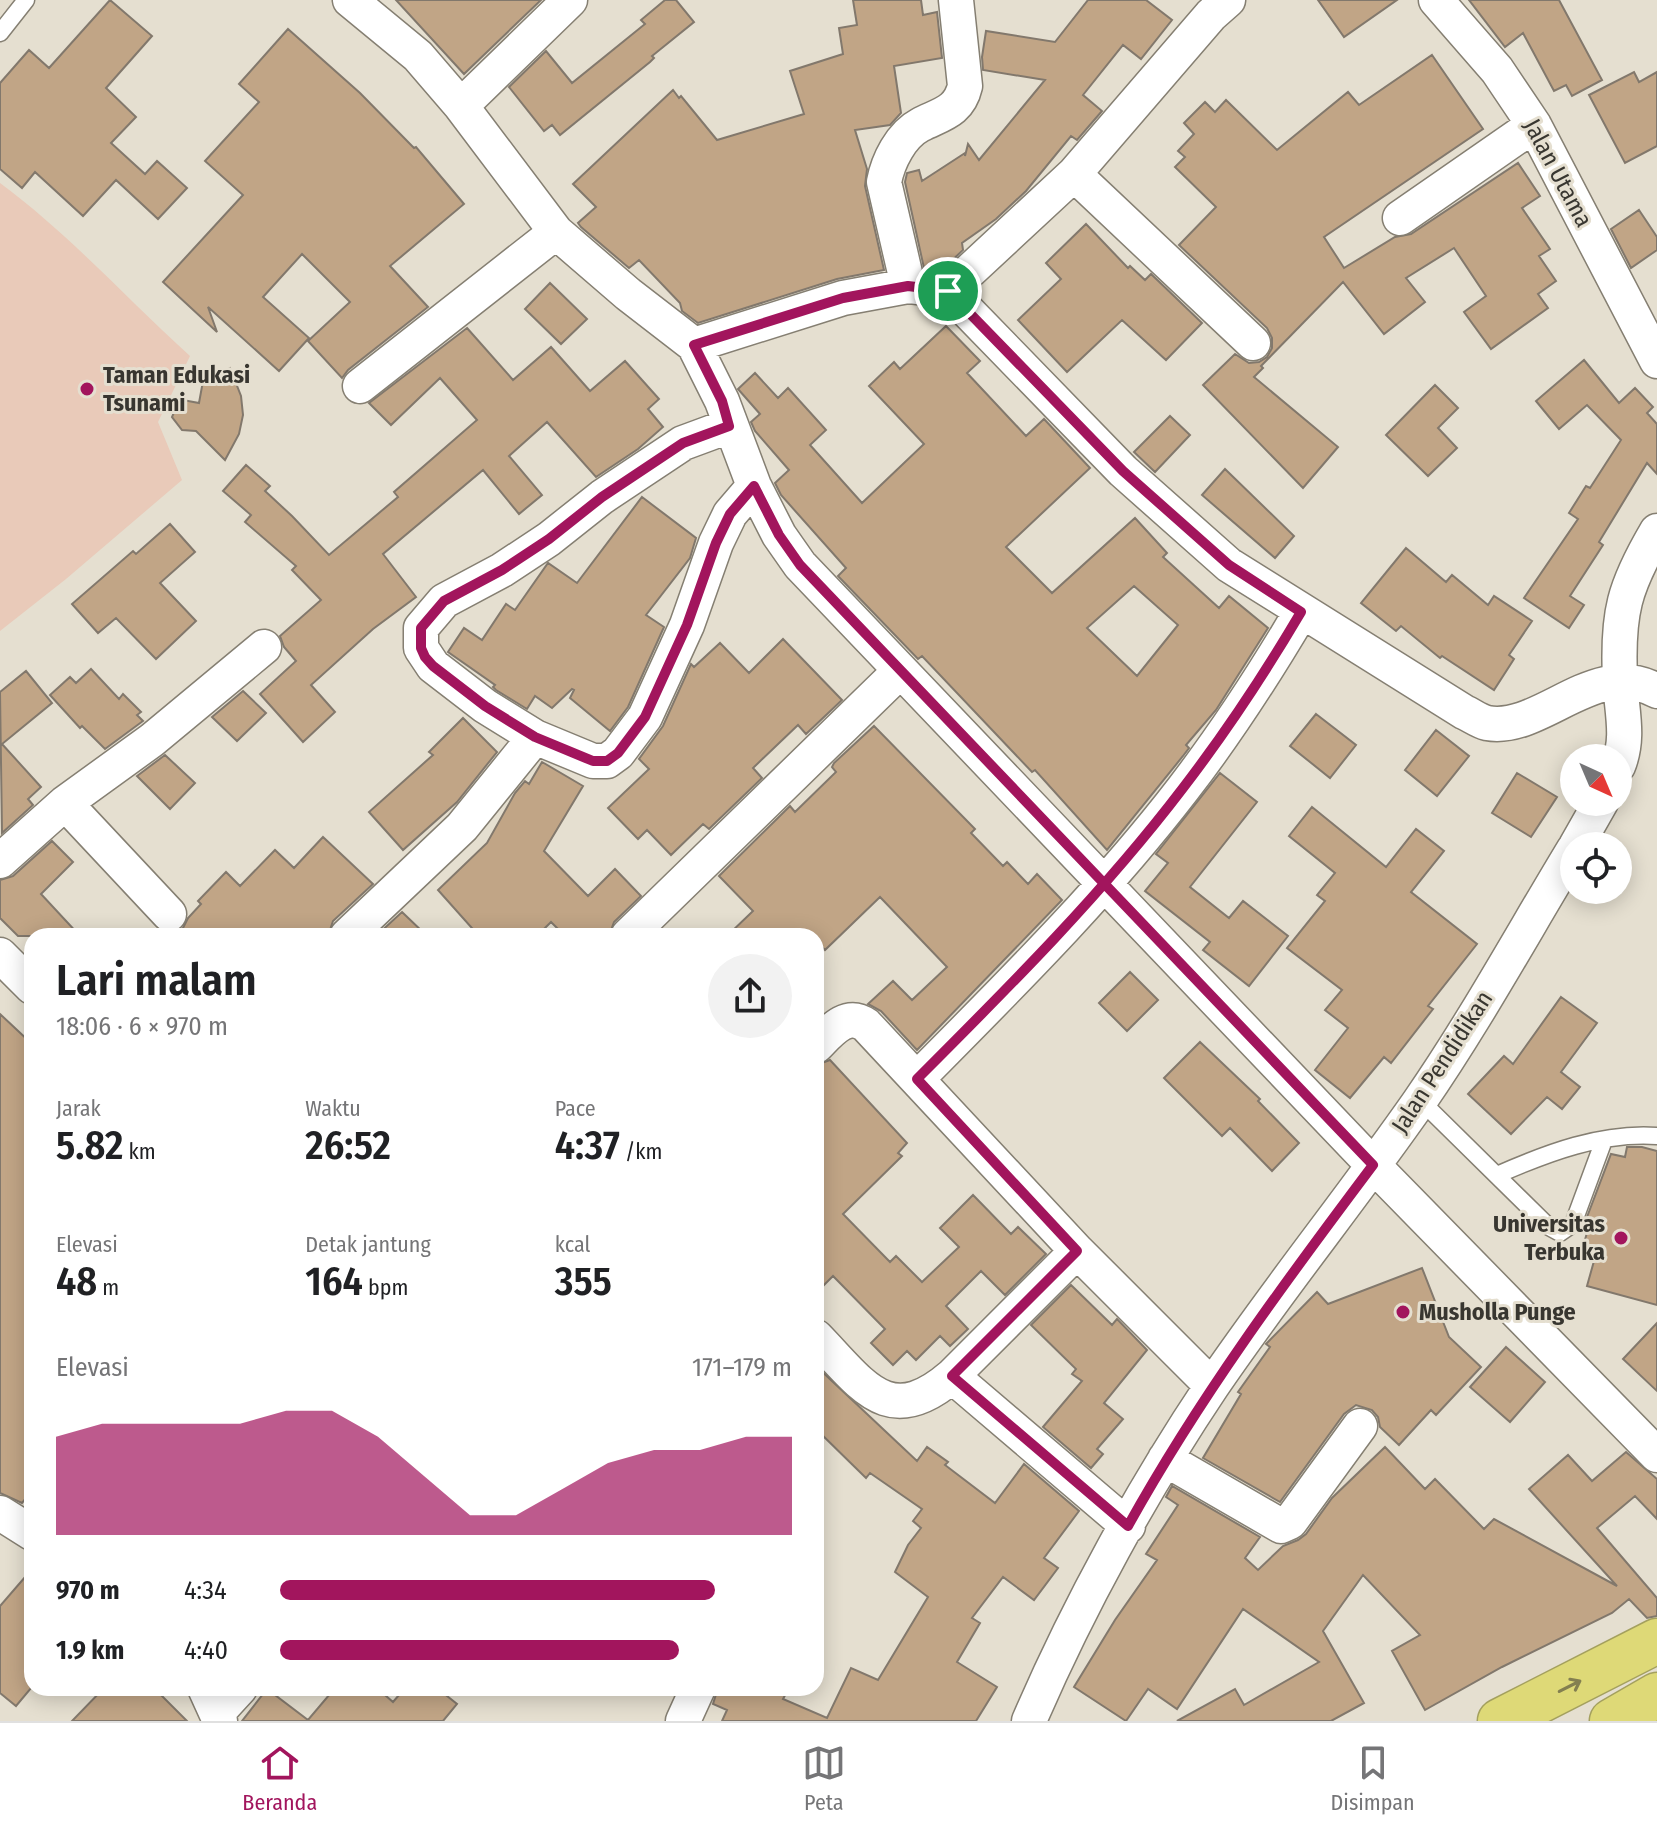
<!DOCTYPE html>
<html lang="id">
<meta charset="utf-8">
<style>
:root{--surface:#fff;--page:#f2f2f2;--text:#202124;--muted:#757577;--line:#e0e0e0;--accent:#a2155d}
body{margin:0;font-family:"Fira Sans Condensed",sans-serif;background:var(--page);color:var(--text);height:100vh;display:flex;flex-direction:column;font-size:30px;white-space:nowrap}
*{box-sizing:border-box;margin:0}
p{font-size:26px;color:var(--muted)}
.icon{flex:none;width:44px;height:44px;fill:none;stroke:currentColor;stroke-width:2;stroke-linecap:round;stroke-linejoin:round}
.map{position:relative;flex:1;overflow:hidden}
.details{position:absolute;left:24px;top:928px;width:800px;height:768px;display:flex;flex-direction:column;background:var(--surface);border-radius:24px;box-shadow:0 4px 20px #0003}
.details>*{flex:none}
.needle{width:52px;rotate:136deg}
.buttons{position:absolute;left:1560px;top:744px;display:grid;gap:16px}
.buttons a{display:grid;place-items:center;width:72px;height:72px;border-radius:50%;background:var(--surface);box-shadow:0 4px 20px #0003;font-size:40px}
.pin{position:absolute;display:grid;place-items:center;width:68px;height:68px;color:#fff;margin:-34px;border:4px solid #fff;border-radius:50%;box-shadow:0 2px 8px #0007}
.round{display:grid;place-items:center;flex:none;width:84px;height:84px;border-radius:42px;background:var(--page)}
.summary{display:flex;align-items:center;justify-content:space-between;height:136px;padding:0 32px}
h1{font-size:44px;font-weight:600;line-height:60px}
.figures{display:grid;grid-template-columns:repeat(3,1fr);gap:12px;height:136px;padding:8px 32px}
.figures div{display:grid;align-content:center}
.figures b{font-size:40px;font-weight:600}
.figures small{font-size:22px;font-weight:400}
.figures p{font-size:22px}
.chart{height:224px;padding:16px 32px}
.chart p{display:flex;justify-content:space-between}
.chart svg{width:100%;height:144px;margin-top:8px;fill:var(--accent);opacity:.7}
ul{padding:0 32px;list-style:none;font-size:26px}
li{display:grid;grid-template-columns:128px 96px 1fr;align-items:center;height:60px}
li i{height:20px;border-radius:10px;background:var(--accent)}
.tab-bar{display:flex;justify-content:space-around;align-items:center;height:112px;border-top:2px solid var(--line);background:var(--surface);font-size:22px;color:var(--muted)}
.tab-bar a{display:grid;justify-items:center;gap:4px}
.tab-bar .on{color:var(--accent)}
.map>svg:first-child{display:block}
</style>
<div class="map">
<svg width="1657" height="1721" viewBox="0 0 1657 1721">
<rect width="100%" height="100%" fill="#e5dfd0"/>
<path fill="#e9cab9" d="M0,183C69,234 127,299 190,356L158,422L182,480L66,579L0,631Z"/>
<path fill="#c1a586" stroke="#82786c" stroke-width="2" fill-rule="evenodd" d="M110,0L152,36L106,88L136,117L111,143L145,174L157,161L187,188L158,219L116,180L83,216L35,172L22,188L0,169V83L29,50L49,68Z
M396,0H541L464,74Z
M665,0H676L694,22L652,56L654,58L650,62L560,135L552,125L544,131L509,87L546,51L572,83L645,24L641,20Z
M853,0H921L923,15L937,12L942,58L894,66L901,113L890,125L855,130L867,169L865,186L884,270L837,279L698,323L682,311L680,303L639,260L629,268L581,227L578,223L596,207L573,184L673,90L679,98L681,96L717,140L804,114L790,71L843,54L839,28L857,25Z
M1088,0H1146L1172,20L1141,59L1123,45L1083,95L1102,111L1077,140L1071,136L1026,191L996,219L962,243L963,250L944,268H924L905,182L907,173L919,170L922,181L965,153V156L968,144L979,160L1045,80L983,70L982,57L986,31L1055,42Z
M1318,0H1397L1344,37Z
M1469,0H1559L1602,80L1572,96L1566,85L1554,91L1523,33L1505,47Z
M288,29L360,93L414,148L416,147L464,204L390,266L428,307L348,370L342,378L308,341L350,302L302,254L263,297L309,338L279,371L208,307L217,332L163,282L243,195L205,161L259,102L239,84Z
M1432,55L1483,129L1324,237L1344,268L1395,237L1411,234L1518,163L1540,196L1522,208L1550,249L1539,256L1556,281L1538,294L1548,308L1491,349L1464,312L1486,296L1454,248L1406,278L1425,302L1384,334L1343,282L1261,366L1263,368L1254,377L1338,447L1303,488L1203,385L1235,354L1249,363L1259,362L1267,357L1272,348V338L1267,328L1179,245L1216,207L1175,167L1185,157L1178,151L1194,134L1184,123L1205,102L1215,112L1226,100L1277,150L1348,92L1359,105Z
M1634,72L1639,82L1657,72V146L1625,163L1589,95Z
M1639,210L1657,237V250L1631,268L1611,229Z
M1086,224L1128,268L1130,266L1145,280L1151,274L1202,323L1166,360L1122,320L1067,372L1018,320L1061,279L1046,263Z
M550,283L587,319L561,344L525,309Z
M946,326L980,361L967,373L1026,436L1044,419L1090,468L1006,547L1052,593L1135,518L1167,553L1163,557L1219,608L1229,596L1268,628L1216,710L1186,745L1189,748L1183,756L1107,850L1035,770L1032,772L922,656L918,659L838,576L846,568L781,495L775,483L789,470L755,431L751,422L760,414L738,389L755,373L778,398L788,388L826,430L810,445L862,503L924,444L869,386L894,362L900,369ZM1134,586L1178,625L1137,676L1087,628Z
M467,328L513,380L551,347L590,391L625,361L659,399L648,409L663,427L638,449L596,477L547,422L509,456L542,495L519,514L483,470L383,554L416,597L373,629L311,685L335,712L303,742L260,694L296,661L284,647L280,636L321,600L292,570L296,566L245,522L251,515L223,491L246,465L270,486L265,491L292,516L329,555L398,497L394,492L477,420L440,378L391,425L369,403Z
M1584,360L1619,403L1635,388L1653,407L1647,413L1657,424V474L1647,463L1599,542L1603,545L1570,596L1584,605L1569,628L1524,598L1578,519L1569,513L1586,486L1590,488L1621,440L1587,405L1559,429L1536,401Z
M230,368L241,396L243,415L239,434L225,460L196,431L182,430L172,417L177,405L183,400L199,403L203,381Z
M1435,385L1458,408L1438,428L1457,448L1428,476L1386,435Z
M1170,416L1190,435L1155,472L1134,452Z
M1225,469L1294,536L1275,558L1202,495Z
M642,497L696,538L690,558L646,615L664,627L628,707L610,731L570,698L574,690L572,689L552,708L535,696L527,709L496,690L493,687L495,685L448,652L464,628L482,640L506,604L515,610L548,563L577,583Z
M170,524L195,552L160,583L196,621L156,659L116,618L98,633L72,604L133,551L136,554Z
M1406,548L1446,582L1452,575L1488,605L1494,596L1532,621L1509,655L1514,659L1494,690L1442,656L1440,658L1401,626L1396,631L1361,603Z
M783,639L842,700L806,734L798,725L753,768L762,778L709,829L703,824L671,855L647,830L638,839L608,808L649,769L639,759L663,726L691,664L694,667L720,643L749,673Z
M91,669L119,699L123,694L141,712L137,715L143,721L105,749L82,726L80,728L50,695L70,677L76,683Z
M26,671L52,703L2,744L41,787L28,799L33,805L2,833L0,692Z
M243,691L266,713L237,741L212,717Z
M1316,714L1356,745L1330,778L1290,746Z
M463,718L497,752L457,802L403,850L369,812L433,755L429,752Z
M874,726L975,829L971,833L1003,866L1007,862L1028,884L1037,874L1062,900L917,1050L881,1011L868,1004L893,981L912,1000L947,967L880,897L825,950L816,941V936H727L753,911L719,876L790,806L795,812L836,772L832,767L834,763Z
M1436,730L1469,756L1437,796L1405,770Z
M165,755L195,783L170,809L137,776Z
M542,762L583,786L544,851L588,896L615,869L641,896L614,922L609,936H565L551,922L537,936H479L438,890L487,843L515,793L525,781L529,784Z
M1220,773L1257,802L1190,887L1229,918L1243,901L1288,936L1249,986L1203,950L1210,942L1145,891L1168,863L1156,854Z
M1517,773L1557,797L1531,837L1492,813Z
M1312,807L1386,867L1416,829L1444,851L1411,892L1477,944L1428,1006L1433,1009L1391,1063L1384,1057L1350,1098L1315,1070L1348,1028L1325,1010L1342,990L1287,948L1325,901L1317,895L1335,873L1289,836Z
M323,837L373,884L333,921L328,936H170L183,928L188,918L201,904L198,901L226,872L240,886L275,850L294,868Z
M52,841L73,862L41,894L80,936H18L0,918V880L13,876Z
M402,912L427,936H376Z
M1130,972L1158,1000L1127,1031L1099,1003Z
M1561,997L1597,1023L1561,1072L1580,1087L1562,1109L1547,1097L1511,1134L1468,1094L1504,1056L1513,1064Z
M0,1014L32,1044V1491L22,1503L0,1493Z
M1200,1042L1260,1099L1258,1101L1299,1143L1272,1171L1230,1128L1222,1136L1164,1078Z
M830,1060L907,1143L898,1153L902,1156L843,1214L890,1262L896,1256L922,1282L959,1247L940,1228L973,1195L1011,1234L1018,1227L1046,1254L1005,1295L981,1271L946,1306L968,1329L950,1346L940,1336L916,1360L907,1351L893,1365L871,1343L885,1329L833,1276L816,1293V1065Z
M1627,1147H1642L1657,1151V1305L1587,1286L1594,1261L1580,1258L1591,1218L1587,1217L1611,1154L1625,1157Z
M1422,1268L1449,1337L1481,1367L1436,1415L1431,1410L1399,1445L1380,1427L1378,1417L1372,1410L1356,1405L1344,1414L1280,1502L1203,1458L1241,1394L1238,1392L1270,1347L1266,1344L1317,1292L1328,1304Z
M1071,1285L1112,1325L1117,1319L1147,1350L1104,1403L1123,1419L1097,1449L1103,1454L1091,1468L1043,1427L1082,1381L1072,1374L1076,1369L1031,1325Z
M1657,1323V1391L1623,1359Z
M1506,1347L1545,1382L1510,1422L1470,1387Z
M816,1366L917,1461L927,1447L948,1462L945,1465L995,1503L1024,1464L1079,1511L1044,1558L1058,1568L1034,1600L1003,1577L972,1618L980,1623L957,1662L997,1687L976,1721H722L727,1710L713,1704L718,1688H789L783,1699L827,1718L851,1668L878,1680L928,1597L895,1572L908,1545L921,1528L913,1521L922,1509L870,1473L866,1478L816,1429Z
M1385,1447L1425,1489L1435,1479L1484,1529L1494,1519L1617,1586L1529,1489L1568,1455L1592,1481L1626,1452L1657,1479V1519L1635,1496L1597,1528L1657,1598V1616L1647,1618L1629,1599L1612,1613L1502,1667L1425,1710L1392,1651L1420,1635L1363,1575L1323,1631L1364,1703L1331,1721H1177L1235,1689L1244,1705L1319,1662L1243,1609L1177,1709L1148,1689L1126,1721L1074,1687L1115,1620L1157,1560L1146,1554L1178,1505L1166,1497L1172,1486L1260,1537L1245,1558L1258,1570L1283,1546L1298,1540L1306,1534L1332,1498Z
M32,1569V1687L16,1706L0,1693V1606Z
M104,1688H154L187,1721H72Z
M335,1688H377L393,1702L405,1688H437L457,1704L443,1721H242L267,1689L308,1720Z"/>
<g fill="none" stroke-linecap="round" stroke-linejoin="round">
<defs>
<path id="lane" d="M0,33L26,0
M1420,1100L1549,1227L1560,1233L1573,1224L1604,1140
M1497,1175C1547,1153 1602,1132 1657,1136"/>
<path id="street" d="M350,0L418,56L461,106L556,232L628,294L694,345L722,401L754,486L779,535L800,565L1373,1165L1657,1455
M1436,0L1497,70L1534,125L1657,361
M461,106L570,0
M1074,174L1253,343
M1400,218L1534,125
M908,286L884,182C888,161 901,135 920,125C941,114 959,112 965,86L956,0
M948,291L1074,174L1211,15L1228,0
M694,345L843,298L908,286L948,291L1123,471L1229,565L1464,712C1471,715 1479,721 1487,723C1542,733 1595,656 1657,691
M360,386L556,232
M729,426L683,443L602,497L549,539L502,570L444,601L421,628V648L433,666L485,706L535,737L593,761H607L618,753L645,717L687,625L716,543L730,514L754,486
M1618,766C1630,737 1621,709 1620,679C1617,613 1624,587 1657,531
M65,803L169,914
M1576,846L1601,802
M0,861L65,803L152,740L264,647
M347,936L462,827L535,737
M628,936L900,671
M0,955L32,987
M816,1046C830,1032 846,1011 866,1025L1077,1251L1212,1386
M917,1079C1009,986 1103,893 1183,789C1227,732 1265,673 1301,612
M1077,1251L952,1376L1128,1526
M816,1337C862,1384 888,1431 952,1376
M1165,1459L1281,1526L1290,1522L1360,1426
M0,1513L32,1533
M205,1688L220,1721
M218,1712L240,1688
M683,1721L698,1688
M1029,1721C1078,1607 1143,1489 1212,1386C1278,1289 1352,1198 1419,1102C1475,1021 1523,933 1574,849"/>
<path id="highway" d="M1500,1721L1657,1641
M1612,1721L1657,1695"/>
</defs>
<use href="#lane" stroke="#857f72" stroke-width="19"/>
<use href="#street" stroke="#857f72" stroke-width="37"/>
<use href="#highway" stroke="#a4a05e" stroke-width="47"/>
<use href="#lane" stroke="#fff" stroke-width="16"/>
<use href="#street" stroke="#fff" stroke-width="34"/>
<use href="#highway" stroke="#ded977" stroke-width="44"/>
</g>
<defs><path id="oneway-shaft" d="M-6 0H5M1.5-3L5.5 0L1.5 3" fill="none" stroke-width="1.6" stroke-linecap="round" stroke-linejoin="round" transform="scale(2)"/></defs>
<use stroke="#837f50" href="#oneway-shaft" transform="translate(1570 1686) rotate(-27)"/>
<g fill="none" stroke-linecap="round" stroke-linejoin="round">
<defs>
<path id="route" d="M948,291L908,286L843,298L694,345L722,401L729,426L683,443L602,497L549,539L502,570L444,601L421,628V648L425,657L433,666L485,706L535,737L593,761H607L618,753L645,717L687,625L716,543L730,514L754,486L779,535L800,565L1373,1165C1285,1282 1199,1398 1128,1526L952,1376L1077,1251L917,1079C1010,986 1103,893 1183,788C1226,732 1265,673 1301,612L1229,565L1123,471L948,291"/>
</defs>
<use href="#route" stroke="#fff" stroke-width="16"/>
<use href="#route" stroke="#a2155d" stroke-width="10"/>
</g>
<g fill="#a2155d" stroke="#e5dfd0" stroke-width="3">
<circle cx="87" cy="389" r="8"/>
<circle cx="1621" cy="1238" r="8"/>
<circle cx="1403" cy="1312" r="8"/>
</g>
<g text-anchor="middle" stroke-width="6" stroke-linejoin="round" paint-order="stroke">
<g font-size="24" fill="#383630" stroke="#e5dfd0">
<text transform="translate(1558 173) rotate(62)" y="8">Jalan Utama</text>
<text transform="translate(1442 1062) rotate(-57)" y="8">Jalan Pendidikan</text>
</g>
<g font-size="24" font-weight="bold" fill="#383630" stroke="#e5dfd0" text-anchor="start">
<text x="103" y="383">Taman Edukasi<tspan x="103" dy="28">Tsunami</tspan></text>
<text x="1605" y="1232" text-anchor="end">Universitas<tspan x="1605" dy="28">Terbuka</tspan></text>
<text x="1419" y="1320">Musholla Punge</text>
</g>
</g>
</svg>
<div class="buttons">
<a><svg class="needle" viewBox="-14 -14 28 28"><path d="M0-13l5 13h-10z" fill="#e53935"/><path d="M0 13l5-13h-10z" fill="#757577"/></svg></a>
<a><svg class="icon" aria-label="locate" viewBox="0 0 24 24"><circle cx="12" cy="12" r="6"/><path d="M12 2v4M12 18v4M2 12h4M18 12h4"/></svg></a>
</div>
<div class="pin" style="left:948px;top:291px;background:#1e9e55"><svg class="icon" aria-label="arrive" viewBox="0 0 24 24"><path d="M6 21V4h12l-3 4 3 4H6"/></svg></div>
<section class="details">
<div class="summary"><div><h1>Lari malam</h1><p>18:06 · 6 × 970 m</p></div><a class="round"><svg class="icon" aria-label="share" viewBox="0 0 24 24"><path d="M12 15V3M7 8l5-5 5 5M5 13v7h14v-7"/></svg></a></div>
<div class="figures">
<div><p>Jarak</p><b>5.82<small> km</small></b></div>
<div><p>Waktu</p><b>26:52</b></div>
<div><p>Pace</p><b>4:37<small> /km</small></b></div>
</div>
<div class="figures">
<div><p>Elevasi</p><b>48<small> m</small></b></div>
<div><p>Detak jantung</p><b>164<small> bpm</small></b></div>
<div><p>kcal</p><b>355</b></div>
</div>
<div class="chart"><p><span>Elevasi</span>171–179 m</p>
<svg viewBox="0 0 160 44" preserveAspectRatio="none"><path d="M0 44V14L10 10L20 10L30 10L40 10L50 6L60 6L70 14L80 26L90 38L100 38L110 30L120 22L130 18L140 18L150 14L160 14V44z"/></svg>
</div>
<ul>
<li><b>970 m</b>4:34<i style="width:85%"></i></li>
<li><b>1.9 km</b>4:40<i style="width:78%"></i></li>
</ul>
</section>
</div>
<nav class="tab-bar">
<a class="on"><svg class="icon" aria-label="home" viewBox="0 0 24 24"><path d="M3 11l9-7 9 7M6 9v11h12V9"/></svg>Beranda</a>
<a><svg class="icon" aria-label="map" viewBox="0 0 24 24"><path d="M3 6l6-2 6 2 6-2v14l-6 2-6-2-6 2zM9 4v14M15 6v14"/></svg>Peta</a>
<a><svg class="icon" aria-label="saved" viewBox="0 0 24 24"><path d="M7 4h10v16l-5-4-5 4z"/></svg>Disimpan</a>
</nav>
